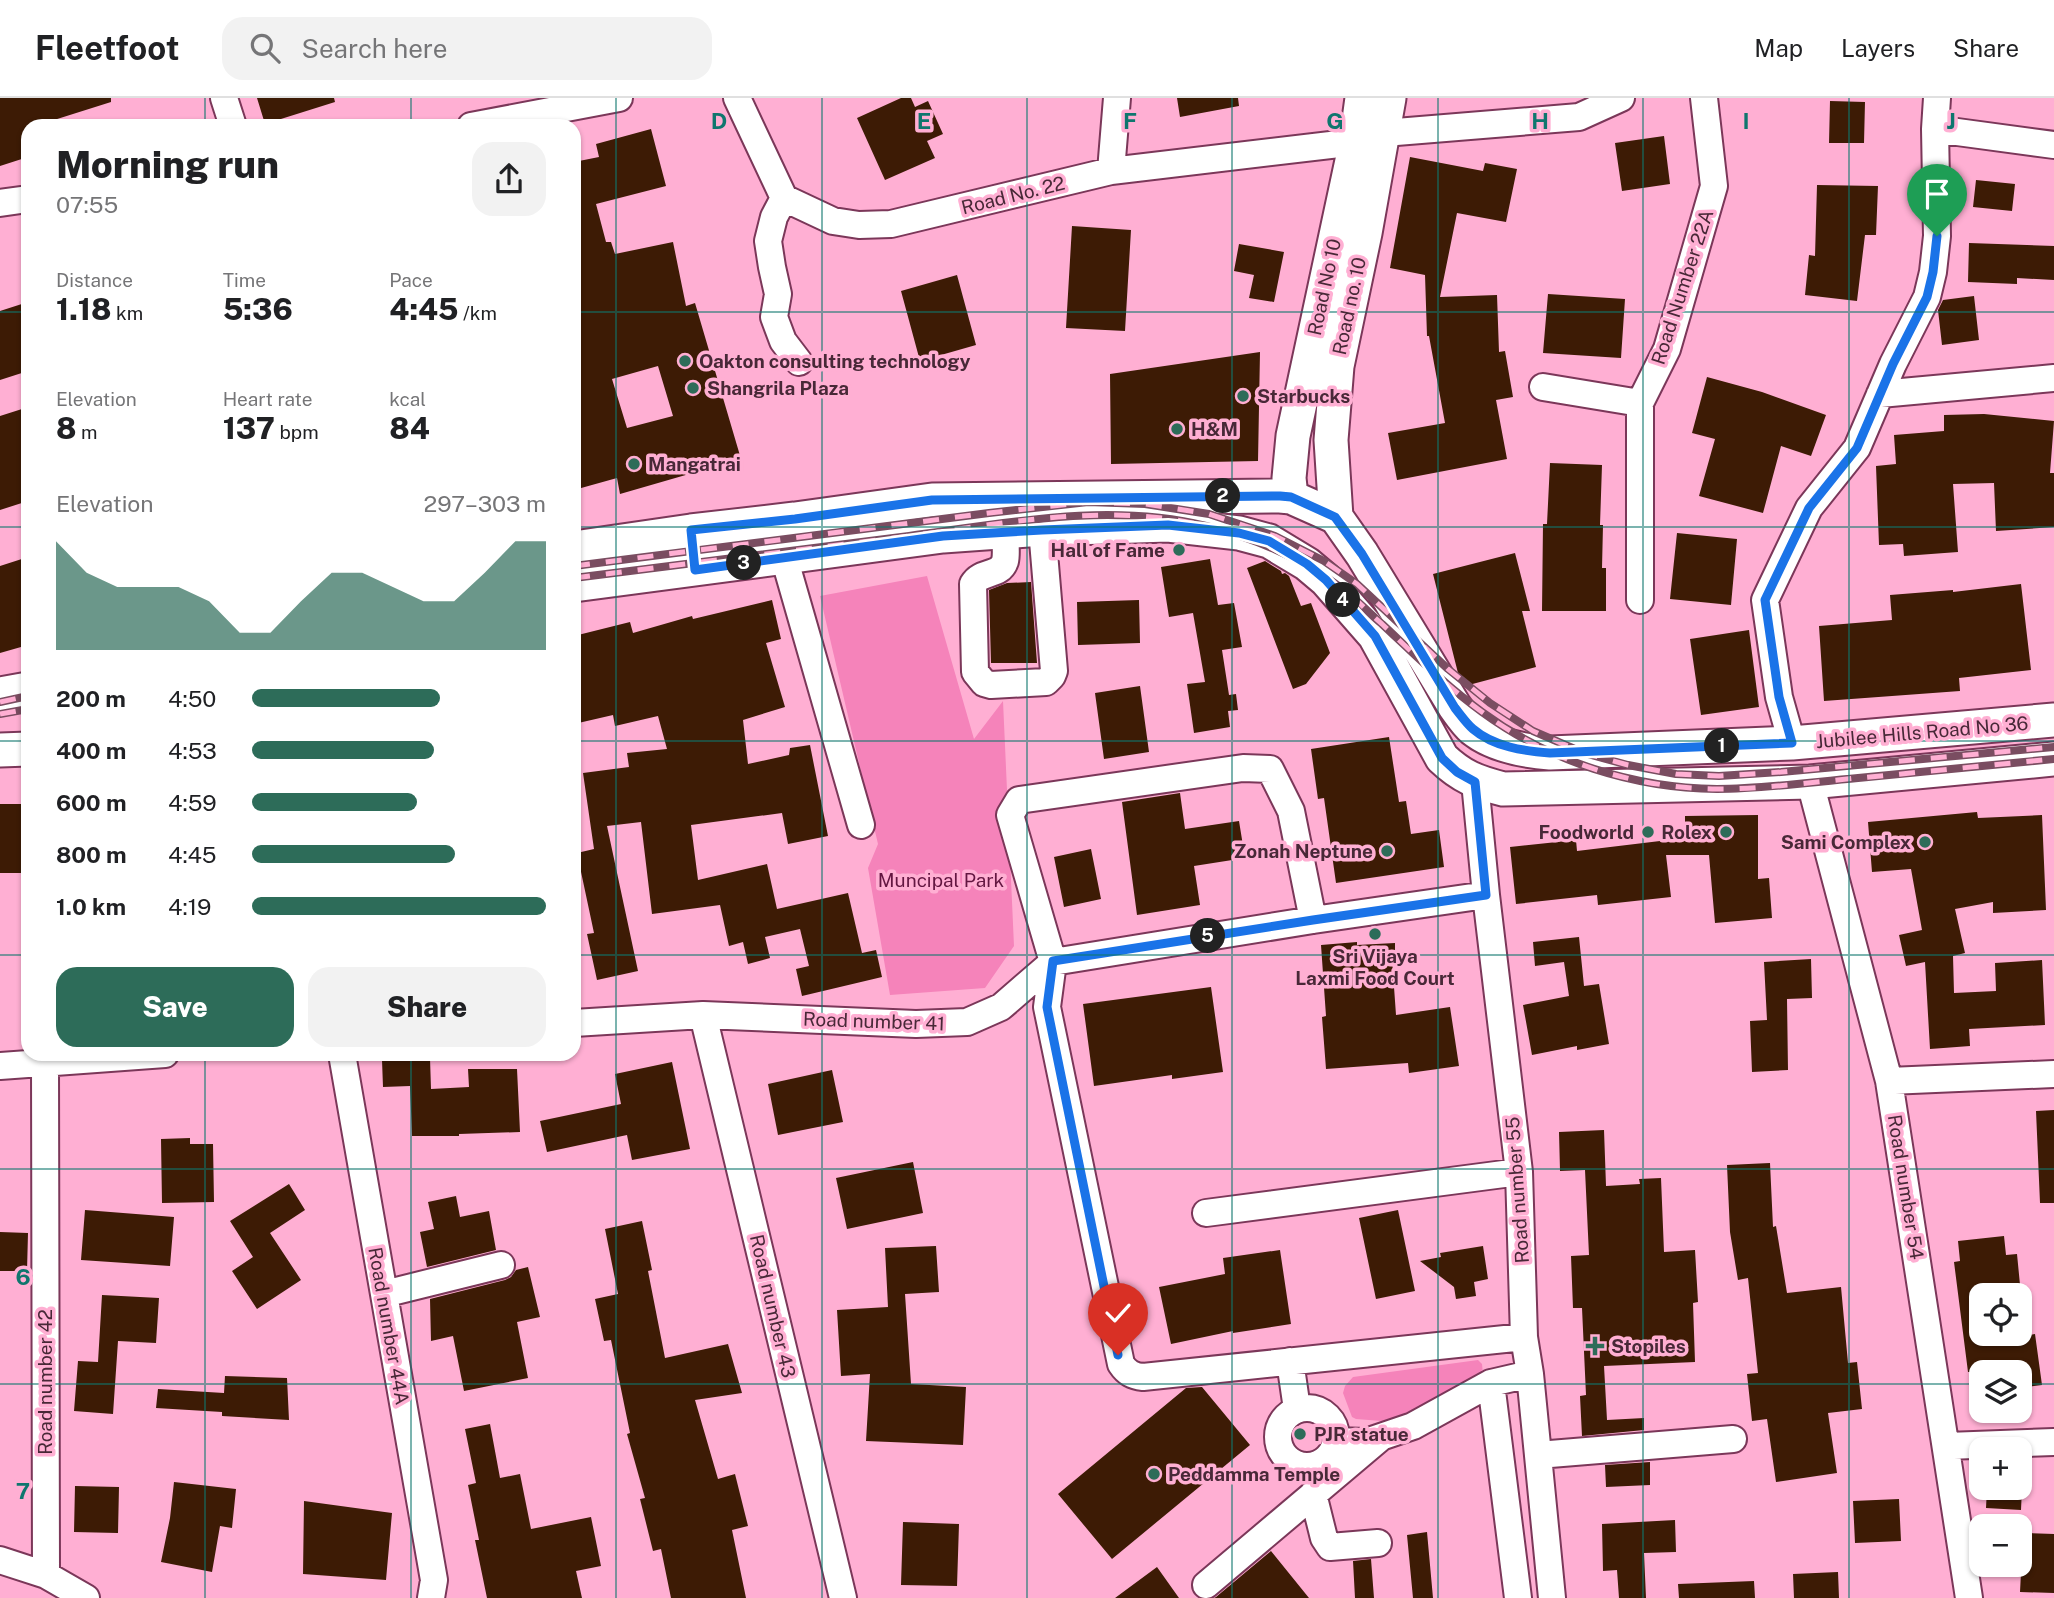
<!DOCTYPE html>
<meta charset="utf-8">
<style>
:root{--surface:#fff;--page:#f2f2f2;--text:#202124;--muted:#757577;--line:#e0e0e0;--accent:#2d6c59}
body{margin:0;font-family:"Public Sans",sans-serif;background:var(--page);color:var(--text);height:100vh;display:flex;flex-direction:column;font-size:26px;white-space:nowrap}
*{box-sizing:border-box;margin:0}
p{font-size:23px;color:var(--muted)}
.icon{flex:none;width:38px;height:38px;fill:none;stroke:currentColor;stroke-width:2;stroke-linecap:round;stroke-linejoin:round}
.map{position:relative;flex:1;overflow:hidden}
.side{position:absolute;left:21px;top:21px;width:560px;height:942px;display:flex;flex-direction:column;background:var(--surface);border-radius:21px;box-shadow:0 2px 5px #0004}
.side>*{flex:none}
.buttons{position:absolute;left:1969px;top:1185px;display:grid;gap:14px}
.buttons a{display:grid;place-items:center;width:63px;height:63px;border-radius:14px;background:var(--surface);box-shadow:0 2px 5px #0004;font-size:35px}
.pin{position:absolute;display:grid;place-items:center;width:60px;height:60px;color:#fff;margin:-72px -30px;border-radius:50% 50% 50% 0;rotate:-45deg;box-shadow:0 0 7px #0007}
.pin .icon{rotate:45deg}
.km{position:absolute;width:35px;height:35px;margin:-18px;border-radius:50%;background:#222;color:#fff;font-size:19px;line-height:35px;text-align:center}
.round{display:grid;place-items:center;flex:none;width:74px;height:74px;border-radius:21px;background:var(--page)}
.summary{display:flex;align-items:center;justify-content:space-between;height:119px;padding:0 35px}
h1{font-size:38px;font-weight:800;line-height:52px}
.metrics{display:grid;grid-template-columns:repeat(3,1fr);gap:10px;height:119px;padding:7px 35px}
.metrics div{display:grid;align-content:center}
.metrics b{font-size:30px;font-weight:800}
.metrics small{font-size:19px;font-weight:400}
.metrics p{font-size:19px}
.chart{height:196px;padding:14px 35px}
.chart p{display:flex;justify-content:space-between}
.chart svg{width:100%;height:126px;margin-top:7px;fill:var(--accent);opacity:.7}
.action{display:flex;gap:14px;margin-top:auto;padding:14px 35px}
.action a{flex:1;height:80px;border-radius:21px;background:var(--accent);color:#fff;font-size:28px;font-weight:800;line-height:80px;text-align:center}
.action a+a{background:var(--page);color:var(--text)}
ul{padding:0 35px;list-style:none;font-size:23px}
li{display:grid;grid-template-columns:112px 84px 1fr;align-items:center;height:52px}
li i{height:18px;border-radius:9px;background:var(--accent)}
header{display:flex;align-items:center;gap:42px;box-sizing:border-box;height:98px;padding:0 35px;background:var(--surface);border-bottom:2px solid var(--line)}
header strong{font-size:33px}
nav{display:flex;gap:38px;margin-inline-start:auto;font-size:24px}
.search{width:490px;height:63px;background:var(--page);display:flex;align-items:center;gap:18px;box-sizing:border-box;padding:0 24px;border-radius:21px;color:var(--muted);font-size:26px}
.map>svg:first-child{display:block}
</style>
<header>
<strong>Fleetfoot</strong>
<div class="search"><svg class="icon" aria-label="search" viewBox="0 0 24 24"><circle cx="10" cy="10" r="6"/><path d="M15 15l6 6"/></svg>Search here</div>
<nav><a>Map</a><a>Layers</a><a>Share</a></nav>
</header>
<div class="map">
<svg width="2054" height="1500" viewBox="0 0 2054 1500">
<rect width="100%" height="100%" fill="#ffafd3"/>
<path fill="#f583ba" d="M927,478L974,641L1003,603L1014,848L985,890L890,897L868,770L878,746L820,498Z
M1478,1262L1482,1266L1483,1276L1413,1316L1382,1323L1356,1321L1352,1319L1343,1295L1345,1288L1353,1279Z"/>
<path fill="#3d1b05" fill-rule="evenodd" d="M0,0H111V4L35,28H28V59L0,68Z
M257,0H334L335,4L265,26Z
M901,0H911L915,9L928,3L943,36L927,43L935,60L885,82L857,20Z
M1177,0H1238L1239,8L1180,19Z
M1830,3L1865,4L1864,45H1829Z
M651,31L666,88L596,106L606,144H611L615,156L673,144L686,208L695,205L741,361L620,396L617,380L574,392V64L599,59L596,46ZM658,268L673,318L627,330L612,281Z
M1664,38L1670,86L1622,93L1615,45Z
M1410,59L1483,73L1485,65L1517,71L1506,124L1457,115L1440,199L1497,197L1499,254L1505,253L1513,299L1496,302L1507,361L1397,382L1388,335L1445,325L1429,238H1427L1425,177L1390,170Z
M1976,82L2015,86L2012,113L1973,109Z
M1817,87L1878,88L1876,137H1865L1857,203L1805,197L1809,157L1815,158Z
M1072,128L1131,132L1125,233L1066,230Z
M1969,145L2054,148V182L2017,180V186L1968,184Z
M1239,146L1284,154L1274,204L1249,200L1254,177L1234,173Z
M957,177L976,247L920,263L901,193Z
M1548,196L1625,201L1621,260L1543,255Z
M1974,198L1979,242L1942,247L1938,212L1943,202Z
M28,204V273L0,282V213Z
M1260,254L1258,363L1111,366L1110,276Z
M1707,279L1762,294L1826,317L1811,358L1781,348L1763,415L1699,398L1715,341L1692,335Z
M22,311L28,330V403L0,412V318Z
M1984,316L2054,323L2050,375H2054V429L1996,433L1994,385L1953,386L1958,454L1904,458L1903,446L1879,447L1876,368L1896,366L1894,337L1944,333V317Z
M1550,365L1602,367L1600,427H1603L1602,470H1606V513H1542L1543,426H1547Z
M1677,435L1737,441L1731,507L1670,501Z
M1515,455L1530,513H1522L1536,569L1465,588L1459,579L1433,476Z
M28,459V547L0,555V468Z
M1210,461L1218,507L1234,505L1242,549L1222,552L1229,597L1236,596L1238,612L1228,613L1230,629L1194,635L1187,586L1205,584L1193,515L1169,519L1161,469Z
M1265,463L1281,473L1282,476L1285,475L1289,478L1301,508L1311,505L1330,555L1306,586L1293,591L1247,470Z
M1031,484L1037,565H991L989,492L1007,485Z
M2021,486L2031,572L1959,580L1960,593L1824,603L1819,528L1892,522L1890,497L1953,492V494Z
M772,502L781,541L766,545L785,609L743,622L748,666L789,657L790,650L810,647L828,738L788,746L782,715L691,727L698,782L767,766L777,811L848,795L862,855L876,852L882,879L802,898L796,871L809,868L800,831L765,839L770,860L748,866L743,844L729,848L720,807L652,816L641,724L607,728L638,873L597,882L587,836L594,835L577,755L594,751L583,675L629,669L627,655L667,651L658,618L615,628L613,617L574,626V538L630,524L633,535L692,518L693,521Z
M1139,502L1140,545L1078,547L1077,504Z
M1749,532L1759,609L1701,617L1690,541Z
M1140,588L1149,654L1104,661L1095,595Z
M1389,639L1399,704L1406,703L1411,736L1439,732L1444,769L1336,785L1324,700L1318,701L1311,651Z
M1180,695L1185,731L1239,723L1245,760L1194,768L1200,807L1137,817L1122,704Z
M0,706H28V775H0Z
M1977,714L1978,720L2042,717L2046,812L1993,815V804L1955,811L1965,855L1953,858L1954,895L1996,893L1995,865L2042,862L2045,927L1969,931L1970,948L1930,951L1925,864L1906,868L1899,837L1922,832L1911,771L1872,774L1868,724Z
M1758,717V781L1769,780L1772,820L1715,825L1709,757H1666L1671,799L1598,807L1597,797L1516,806L1510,749L1576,742L1577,753L1685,740V718Z
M1091,751L1101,801L1064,809L1054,759Z
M1579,839L1584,888L1599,886L1609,946L1577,952V948L1532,957L1523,907L1569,898L1564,864L1535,868L1533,844Z
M1357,844V847L1395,845V861H1392L1396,917L1450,909L1459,968L1409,975L1408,965L1326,971L1322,919L1326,918L1321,847Z
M1811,861L1812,900L1787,901L1788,972L1752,974L1750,923L1767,922L1764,864Z
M1211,889L1223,974L1172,981V977L1094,988L1083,906Z
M430,960L431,991L469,989L468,971H517L520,1034L459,1036V1038H412L410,988L383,989L382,962Z
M672,964L690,1051L632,1062L627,1037L547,1054L540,1023L621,1006L615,976Z
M832,972L843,1024L778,1037L768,986Z
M2054,1012V1105H2040L2036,1013Z
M1604,1032L1606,1088L1640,1086L1639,1081L1661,1080L1664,1154L1695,1152L1698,1204L1693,1205L1695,1264L1604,1268L1607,1322L1644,1320V1332L1582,1338L1580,1298L1586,1297L1582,1210H1573L1571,1158L1589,1157L1585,1072L1560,1073L1559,1034Z
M190,1040V1046H213L214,1104L162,1105L161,1041Z
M913,1064L923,1115L847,1131L836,1080Z
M1770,1065L1773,1129L1776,1128L1787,1195L1841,1189L1848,1265L1857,1264L1862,1311L1828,1315L1837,1375L1776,1384L1767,1321L1752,1323L1747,1276L1758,1275L1748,1180L1738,1182L1730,1134L1727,1067Z
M289,1086L305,1112L270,1135L301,1182L257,1211L232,1173L253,1159L230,1123Z
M456,1098L460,1119L489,1113L496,1152L427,1169L420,1134L434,1131L428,1104Z
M85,1112L174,1119L170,1168L81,1162Z
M1398,1112L1415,1193L1376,1201L1359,1120Z
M642,1123L652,1172L648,1173L665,1260L728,1246L742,1295L695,1302L718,1381L735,1376L748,1428L732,1432L746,1500H671L661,1451L653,1453L640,1401L645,1400L627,1336L630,1335L611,1242L604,1243L595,1201L618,1196L605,1131Z
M0,1134L28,1135L27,1173H0Z
M2004,1138L2006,1157L2017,1156L2021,1197H1981V1244L2035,1236L2042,1287L2020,1290V1274H1968L1954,1164L1960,1163L1958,1143Z
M936,1148L939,1194L905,1196L911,1286L966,1289L963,1347L866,1343L870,1276L841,1278L837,1212L888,1209L885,1150Z
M1483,1148L1488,1181L1474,1184L1476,1198L1456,1201L1454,1189L1420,1163L1441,1159L1440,1155Z
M1280,1152L1291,1226L1233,1235V1233L1171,1246L1159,1189L1225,1176L1223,1160Z
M528,1169L540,1219L517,1224L528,1280L464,1293L453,1238L431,1243L430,1201L505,1182L511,1179L516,1172Z
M102,1197L159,1200L156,1245L118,1243L113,1316L74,1313L78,1263L98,1264Z
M225,1278L287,1280L289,1322L222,1318V1314L156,1310L158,1291L224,1295Z
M1202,1289L1250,1347L1112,1461L1058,1396L1186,1290Z
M490,1326L500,1380L520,1376L531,1431L591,1419L601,1468L576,1473L582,1500H487L475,1442H479L468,1387L476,1385L465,1331Z
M1650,1364V1387L1606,1389L1605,1367Z
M174,1384L236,1391L232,1430L220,1428L212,1474L161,1464L170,1420Z
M75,1388L119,1389L118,1435L74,1434Z
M1987,1390H2022L2021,1412L1986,1410Z
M1899,1401L1901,1443L1855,1445L1853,1403Z
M304,1403L392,1415L386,1482L303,1476Z
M1675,1422L1676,1454L1644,1455L1646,1500H1619L1617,1472L1603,1473L1602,1426Z
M903,1424L959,1426L957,1488L901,1487Z
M1427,1434L1433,1500H1413L1407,1437Z
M2023,1435L2054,1436V1495L2020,1494Z
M1271,1453L1309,1500H1214L1216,1499Z
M1371,1461L1374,1500H1355L1353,1463Z
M1157,1469L1179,1500H1115Z
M1838,1474L1839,1500H1794L1793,1476Z
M1754,1483L1755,1500H1679L1678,1486Z"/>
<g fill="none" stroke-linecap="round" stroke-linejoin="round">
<defs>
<path id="minor" d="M224,0L233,28
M737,0L784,100L833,123L859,127L891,126L1111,73L1356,44
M471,28L619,0
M1935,31L2054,47
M1384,35L1579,19L1621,0
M1111,73L1117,0
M784,100L774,119L768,143L772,169L778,196L774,219L783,243L799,264
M0,105L28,101
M1543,289L1640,305
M1880,296L2054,280
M1005,434C1005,443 1007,455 1005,463C1000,479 981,472 973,486L975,574L984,585L991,587L1046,584L1052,578L1054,573L1042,431
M784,459L861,727
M1640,502V305L1667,251L1714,88L1704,0
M1792,645L1779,599L1765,502L1809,410L1857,350L1893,266L1927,199L1933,174L1937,138L1935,31L1937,0
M1475,684L1486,797L1519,1074L1524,1239L1530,1276L1552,1500
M1810,684L1889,983L1969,1500
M1313,822L1291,713L1270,671L1243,670L1019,702L1010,717L1053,864L1047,909L1121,1266C1127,1275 1133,1278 1143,1279L1524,1239
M703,917L843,1500
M574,925L703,917L916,926L967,924L1001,909L1053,864L1313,822L1486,797
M342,956L434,1482L431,1500
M45,965L46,1477
M0,968L165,956
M1889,983L2054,976
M1206,1115L1519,1074
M384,1196L501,1167
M1290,1263L1297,1311
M1491,1285L1518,1500
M1278 1339a29 29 0 1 1 58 0a29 29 0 1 1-58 0Z
M1336,1343L1366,1344L1413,1328L1491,1285L1530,1276
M1947,1348L2054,1344
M1538,1357L1733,1341
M1313,1396L1324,1440L1330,1449L1378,1445
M0,1462L46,1477L86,1500
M1206,1487L1380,1340"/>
<path id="major" d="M1291,399L1289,380L1293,338L1356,44L1362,0
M1336,419L1331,342L1337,268L1365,135L1389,0
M574,450L691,433L795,421L932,402L1280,398L1291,399L1336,419L1362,456L1455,609C1460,616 1466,625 1473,631C1494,648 1524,653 1550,655L1792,645L2054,622
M574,487L943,438L1042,431L1168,427L1239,435L1269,443L1307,466L1326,482L1375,538L1442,660C1462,679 1476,684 1503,691L1810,684L2054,661
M0,596L28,591
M0,652L28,651"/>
</defs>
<use href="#minor" stroke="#7b3759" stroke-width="30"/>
<use href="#major" stroke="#7b3759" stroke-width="37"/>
<use href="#minor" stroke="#fff" stroke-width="26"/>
<use href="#major" stroke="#fff" stroke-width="33"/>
<defs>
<path id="rail" d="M574,468L989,415L1088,404L1145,406L1209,416L1275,438L1324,463L1357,486L1448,571L1490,605L1533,633L1584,655L1628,667L1676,676L1719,678L1781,674L2054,649
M574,480C686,466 797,452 909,438C1007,425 1109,404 1206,428C1256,440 1306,463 1347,494C1359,504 1370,516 1382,526C1414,556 1446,588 1482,614C1550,664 1634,690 1717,691C1764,691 1812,684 1858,680C1924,674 1989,667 2054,661
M0,604L28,598
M0,616L28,611"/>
</defs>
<use href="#rail" stroke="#7a4d61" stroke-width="8"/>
<use href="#rail" stroke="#ffafd3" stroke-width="5" stroke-dasharray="16" stroke-linecap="butt"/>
</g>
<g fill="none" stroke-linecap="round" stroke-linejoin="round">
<defs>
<path id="route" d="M1118,1257L1047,909L1053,863L1313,822L1486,797L1475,684L1457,674L1442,660L1375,538L1326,482L1307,466L1269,443L1239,435L1168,427L1042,432L943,438L695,472L691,432L795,421L932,402L1280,398L1291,399L1335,419L1362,456L1455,610C1460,616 1466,625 1473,631C1494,649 1524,653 1550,655L1792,645L1779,599L1765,502L1809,410L1857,350L1893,266L1927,199L1933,174L1937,138"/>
</defs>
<use href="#route" stroke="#fff" stroke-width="14"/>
<use href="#route" stroke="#1a73e8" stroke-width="9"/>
</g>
<path fill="none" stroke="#0f766e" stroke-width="2" stroke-opacity="0.55" d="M205,0V28M411,0V28M616,0V1500M822,0V1500M1027,0V1500M1232,0V1500M1438,0V1500M1643,0V1500M1849,0V1500M0,214H28M574,214H2054M0,429H28M574,429H2054M0,643H28M574,643H2054M0,857H28M574,857H2054M205,956V1500M411,956V1500M0,1071H2054M0,1286H1981M2020,1286H2054"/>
<g fill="#2d6c59" stroke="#ffafd3" stroke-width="2.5">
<circle cx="685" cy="263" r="7"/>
<circle cx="693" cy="290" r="7"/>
<circle cx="1243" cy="298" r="7"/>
<circle cx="1177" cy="331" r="7"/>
<circle cx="634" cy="366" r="7"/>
<circle cx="1179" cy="452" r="7"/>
<circle cx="1648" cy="734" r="7"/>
<circle cx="1726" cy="734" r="7"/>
<circle cx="1925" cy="744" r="7"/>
<circle cx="1387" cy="753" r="7"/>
<circle cx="1375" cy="836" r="7"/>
<path d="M1591.5 1237.5h7v7h7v7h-7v7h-7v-7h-7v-7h7z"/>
<circle cx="1300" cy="1336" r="7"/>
<circle cx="1154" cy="1376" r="7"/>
</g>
<g text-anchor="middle" stroke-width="7" stroke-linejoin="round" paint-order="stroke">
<g font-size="19" fill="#482837" stroke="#ffafd3">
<text transform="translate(1013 97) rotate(-14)" y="7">Road No. 22</text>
<text transform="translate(1324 189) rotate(-78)" y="7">Road No 10</text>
<text transform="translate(1682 189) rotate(-72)" y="7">Road Number 22A</text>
<text transform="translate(1349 208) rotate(-78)" y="7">Road no. 10</text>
<text transform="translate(1922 634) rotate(-5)" y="7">Jubilee Hills Road No 36</text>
<text transform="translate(874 923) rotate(2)" y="7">Road number 41</text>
<text transform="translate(1906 1089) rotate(81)" y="7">Road number 54</text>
<text transform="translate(1517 1092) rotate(-94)" y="7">Road number 55</text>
<text transform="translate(773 1208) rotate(77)" y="7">Road number 43</text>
<text transform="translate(389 1228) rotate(80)" y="7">Road number 44A</text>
<text transform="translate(45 1284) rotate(-90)" y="7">Road number 42</text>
</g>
<g font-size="19" font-weight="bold" fill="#482837" stroke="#ffafd3" text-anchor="start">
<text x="699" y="270">Oakton consulting technology</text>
<text x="707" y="297">Shangrila Plaza</text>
<text x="1257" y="305">Starbucks</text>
<text x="1191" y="338">H&amp;M</text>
<text x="648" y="373">Mangatrai</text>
<text x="1165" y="459" text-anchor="end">Hall of Fame</text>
<text x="1634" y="741" text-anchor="end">Foodworld</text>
<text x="1712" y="741" text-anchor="end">Rolex</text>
<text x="1911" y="751" text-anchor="end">Sami Complex</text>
<text x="1373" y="760" text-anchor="end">Zonah Neptune</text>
<text x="1375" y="865" text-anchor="middle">Sri Vijaya<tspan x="1375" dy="22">Laxmi Food Court</tspan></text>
<text x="1611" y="1255">Stopiles</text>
<text x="1314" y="1343">PJR statue</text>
<text x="1168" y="1383">Peddamma Temple</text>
</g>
<g font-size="19" fill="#631641" stroke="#ffafd3">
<text x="941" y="789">Muncipal Park</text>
</g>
</g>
<g font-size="23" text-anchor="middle" font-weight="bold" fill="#0f766e" stroke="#ffafd3" stroke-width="7" stroke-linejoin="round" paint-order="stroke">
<text x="719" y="31">D</text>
<text x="924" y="31">E</text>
<text x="1130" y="31">F</text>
<text x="1335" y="31">G</text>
<text x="1540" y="31">H</text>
<text x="1746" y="31">I</text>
<text x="1951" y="31">J</text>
<text x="23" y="1187">6</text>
<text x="23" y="1401">7</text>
</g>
</svg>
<div class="buttons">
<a><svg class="icon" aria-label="locate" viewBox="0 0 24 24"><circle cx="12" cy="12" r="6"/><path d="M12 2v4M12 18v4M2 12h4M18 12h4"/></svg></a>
<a><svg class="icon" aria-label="layers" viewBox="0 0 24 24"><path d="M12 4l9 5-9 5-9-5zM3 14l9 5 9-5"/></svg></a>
<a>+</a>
<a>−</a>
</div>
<div class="pin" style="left:1937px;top:138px;background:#1e9e55"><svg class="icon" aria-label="arrive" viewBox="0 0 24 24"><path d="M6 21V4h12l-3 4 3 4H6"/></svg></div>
<div class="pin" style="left:1118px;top:1257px;background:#d93025"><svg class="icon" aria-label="check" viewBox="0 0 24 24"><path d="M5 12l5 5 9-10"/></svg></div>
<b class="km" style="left:1722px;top:648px">1</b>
<b class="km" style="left:1223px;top:398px">2</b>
<b class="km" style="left:744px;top:465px">3</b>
<b class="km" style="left:1343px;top:502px">4</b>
<b class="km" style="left:1208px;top:838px">5</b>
<section class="side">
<div class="summary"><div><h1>Morning run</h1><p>07:55</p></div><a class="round"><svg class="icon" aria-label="share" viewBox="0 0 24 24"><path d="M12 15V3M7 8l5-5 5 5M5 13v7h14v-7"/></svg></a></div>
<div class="metrics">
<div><p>Distance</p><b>1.18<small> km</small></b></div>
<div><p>Time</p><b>5:36</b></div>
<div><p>Pace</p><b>4:45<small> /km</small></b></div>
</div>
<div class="metrics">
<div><p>Elevation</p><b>8<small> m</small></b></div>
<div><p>Heart rate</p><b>137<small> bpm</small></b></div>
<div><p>kcal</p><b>84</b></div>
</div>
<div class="chart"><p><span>Elevation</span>297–303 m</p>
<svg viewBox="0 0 160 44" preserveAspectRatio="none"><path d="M0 44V6L10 17L20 22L30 22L40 22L50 27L60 38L70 38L80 27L90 17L100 17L110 22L120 27L130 27L140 17L150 6L160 6V44z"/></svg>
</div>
<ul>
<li><b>200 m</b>4:50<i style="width:64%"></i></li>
<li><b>400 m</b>4:53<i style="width:62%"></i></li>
<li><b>600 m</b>4:59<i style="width:56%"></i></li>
<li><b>800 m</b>4:45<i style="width:69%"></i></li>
<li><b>1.0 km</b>4:19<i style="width:100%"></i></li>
</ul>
<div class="action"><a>Save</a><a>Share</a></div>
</section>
</div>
